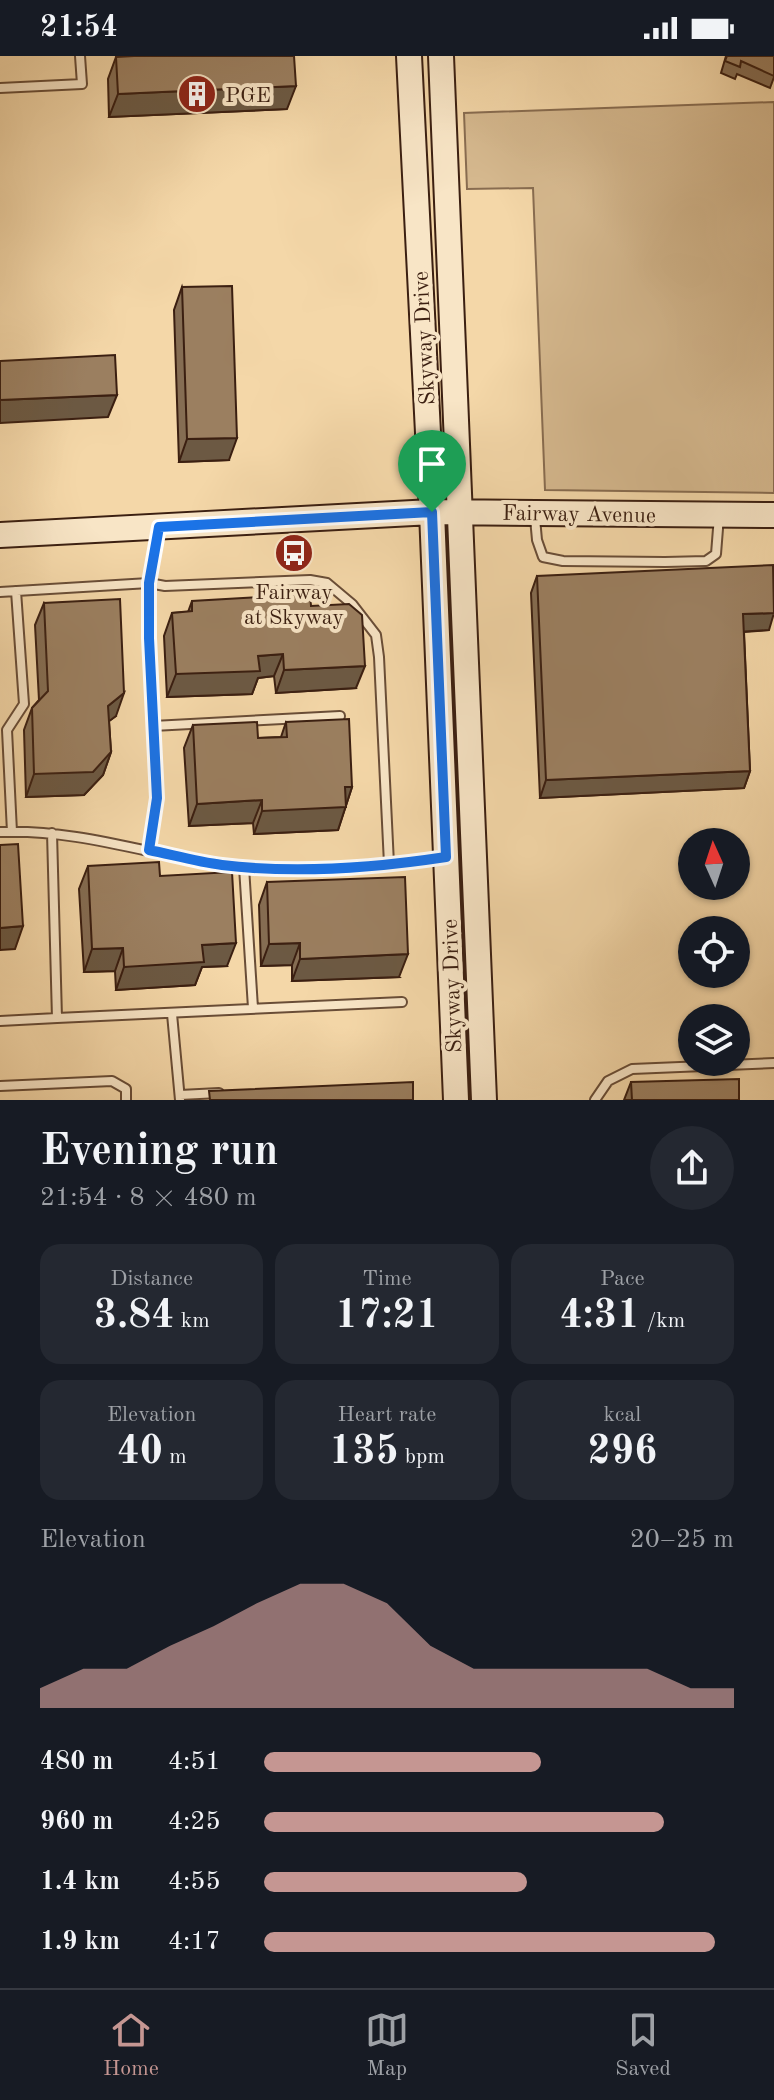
<!DOCTYPE html>
<meta charset="utf-8">
<style>
:root{--surface:#171b24;--page:#242831;--text:#f1f3f6;--muted:#9ea1a6;--line:#363941;--accent:#c59692}
body{margin:0;font-family:"Old Standard TT",serif;background:var(--page);color:var(--text);height:100vh;display:flex;flex-direction:column;font-size:30px;white-space:nowrap}
*{box-sizing:border-box;margin:0}
p{font-size:26px;color:var(--muted)}
.icon{flex:none;width:44px;height:44px;fill:none;stroke:currentColor;stroke-width:2;stroke-linecap:round;stroke-linejoin:round}
.map{position:relative;height:1044px;overflow:hidden}
.side{display:flex;flex-direction:column;background:var(--surface);flex:1}
.side>*{flex:none}
.needle{width:52px;rotate:357deg}
.buttons{position:absolute;left:678px;top:772px;display:grid;gap:16px}
.buttons a{display:grid;place-items:center;width:72px;height:72px;border-radius:50%;background:var(--surface);box-shadow:0 2px 6px #0004;font-size:40px}
.pin{position:absolute;display:grid;place-items:center;width:68px;height:68px;color:#fff;margin:-82px -34px;border-radius:50% 50% 50% 0;rotate:-45deg;box-shadow:0 0 8px #0007}
.pin .icon{rotate:45deg}
.round{display:grid;place-items:center;flex:none;width:84px;height:84px;border-radius:42px;background:var(--page)}
.summary{display:flex;align-items:center;justify-content:space-between;height:136px;padding:0 40px}
h1{font-size:44px;font-weight:700;line-height:60px}
.figures{display:grid;grid-template-columns:repeat(3,1fr);gap:12px;height:136px;padding:8px 40px}
.figures div{display:grid;align-content:center;border-radius:20px;background:var(--page);text-align:center}
.figures b{font-size:40px;font-weight:700}
.figures small{font-size:22px;font-weight:400}
.figures p{font-size:22px}
.chart{height:224px;padding:16px 40px}
.chart p{display:flex;justify-content:space-between}
.chart svg{width:100%;height:144px;margin-top:8px;fill:var(--accent);opacity:.7}
ul{padding:0 40px;list-style:none;font-size:26px}
li{display:grid;grid-template-columns:128px 96px 1fr;align-items:center;height:60px}
li i{height:20px;border-radius:10px;background:var(--accent)}
.status{display:flex;justify-content:space-between;align-items:center;height:56px;padding:0 40px;background:var(--surface);direction:ltr}
.status svg{height:22px;fill:currentColor}
.tabs{display:flex;justify-content:space-around;align-items:center;height:112px;border-top:2px solid var(--line);background:var(--surface);font-size:22px;color:var(--muted)}
.tabs a{display:grid;justify-items:center;gap:4px}
.tabs .current{color:var(--accent)}
.map>svg:first-child{display:block}
</style>
<div class="status"><b>21:54</b><svg viewBox="0 0 49 12"><path d="M0 12V9h3v3zM5 12V6h3v6zM10 12V3h3v9zM15 12V0h3v12zM26 1h20v11H26zM47 4h2v5h-2z"/></svg></div>
<div class="map">
<svg width="774" height="1044" viewBox="0 0 774 1044">
<rect width="100%" height="100%" fill="#f4d7a8"/>
<filter id="stains"><feTurbulence type="fractalNoise" baseFrequency=".0025" numOctaves="4"/><feColorMatrix values="0 0 0 0 .2 0 0 0 0 .09 0 0 0 0 .02 0 0 0 .5 -.17"/></filter>
<radialGradient id="worn" r=".72"><stop offset=".6" stop-color="#630" stop-opacity="0"/><stop offset="1" stop-color="#630" stop-opacity=".3"/></radialGradient>
<path fill="#d5b88e" stroke="#886c50" stroke-width="2" d="M774,46V437L545,434L533,132L467,133L464,57Z"/>
<g fill="none" stroke-linecap="round" stroke-linejoin="round">
<defs>
<path id="lane" d="M0,32L82,28L80,0
M535,462L537,484L543,501L563,505L665,506L706,505L716,498L719,460
M0,536L149,527L165,530L310,524L327,527L352,548L376,579L379,601L389,808
M153,670L340,660
M0,776C75,773 145,797 218,809C286,820 378,812 445,802
M12,776L7,674L24,648L16,535
M149,794L157,742L149,582V527L159,473
M244,811L253,952
M172,958L180,1044
M57,962L402,946
M0,965L57,962L52,777
M0,1030L112,1025L126,1033V1044
M180,1039L219,1037
M595,1044L608,1025L632,1013L774,1007"/>
<path id="secondary" d="M409,0L432,456L456,1044
M441,0L484,1044
M0,479L432,456L774,459"/>
</defs>
<use href="#lane" stroke="#694d37" stroke-width="12"/>
<use href="#secondary" stroke="#3b1f11" stroke-width="28"/>
<use href="#lane" stroke="#f8e5c6" stroke-width="8"/>
<use href="#secondary" stroke="#f8e5c6" stroke-width="24"/>
</g>
<path fill="#856d53" stroke="#3b1f11" stroke-width="2" d="M726,0H774V21L770,32L737,18L735,23L721,17Z
M116,1L287,53L109,61L108,23Z
M182,231L229,404L179,406L174,254Z
M537,520L769,574L744,576L750,715L744,732L540,742L531,537Z
M192,545L311,550L356,632L276,637L274,620L258,622L252,638L167,641L164,580L172,557L188,556Z
M44,547L116,660L109,665L111,696L103,719L84,739L26,741L24,674L32,652L39,644L35,569Z
M286,666L352,731L338,774L254,778L253,767L189,770L184,692L193,669L258,682L281,681Z
M88,810L160,820L227,910L202,911L195,929L116,934L115,915L84,916L79,833Z
M267,826L399,921L292,925V909L261,910L259,849Z
M631,1026L739,1044H624Z"/>
<path fill="#6c5943" stroke="#3b1f11" stroke-width="2" d="M296,30L287,53L109,61L118,38Z
M117,339L108,361L0,367V344Z
M237,382L229,404L179,406L187,383Z
M774,557L769,574L737,576L743,558Z
M283,598L274,620L258,622L252,638L167,641L176,618L258,600Z
M365,610L356,632L276,637L284,614Z
M124,637L116,660L100,672L108,650Z
M111,696L103,719L84,739L26,741L34,718Z
M750,715L744,732L540,742L546,724Z
M345,731H352L338,774L254,778L262,755Z
M262,744L253,767L189,770L197,748Z
M23,870L15,893L0,894V872Z
M236,887L227,910L202,911L195,929L116,934L124,911L202,889Z
M300,887L292,909L261,910L269,888Z
M123,892L115,915L84,916L92,893Z
M408,898L399,921L292,925L300,903Z"/>
<path fill="#9b7f60" stroke="#3b1f11" stroke-width="2" d="M134,0H294L296,30L118,38L116,1Z
M727,0H774V20L741,5L740,11L725,5Z
M232,230L237,382L187,383L182,231Z
M115,299L117,339L0,344V305Z
M773,509L774,557L743,558L750,715L546,724L537,520Z
M310,538L311,550L349,548L362,559L365,610L284,614L283,598L258,600L260,615L176,618L172,557L192,555V545Z
M120,543L124,637L108,650L111,696L93,716L34,718L32,652L48,635L44,547Z
M349,663L352,731H345L346,751L262,755V744L197,748L193,669L257,666L258,682L287,681L286,666Z
M18,788L23,870L0,872V789Z
M159,806L160,820L232,816L236,887L202,889L204,906L124,911L123,892L92,893L88,810Z
M405,821L408,898L300,903V887L269,888L267,826Z
M739,1023V1044H632L631,1026Z
M413,1026V1044H210L209,1035Z"/>
<g fill="none" stroke-linecap="round" stroke-linejoin="round">
<defs>
<path id="route" d="M432,456L446,801C374,812 295,818 222,809C198,806 173,799 149,794L157,742L149,582V527L159,471Z"/>
</defs>
<use href="#route" stroke="#fff" stroke-width="16"/>
<use href="#route" stroke="#1a73e8" stroke-width="10"/>
</g>
<defs>
<symbol id="building-disc" viewBox="-11 -11 22 22"><circle r="9.5" fill="#8f2418" stroke="#f8e5c6"/><path d="M-4-6H4V6H1V3H-1V6H-4ZM-2.5-4.3h1.7v1.8h-1.7ZM.8-4.3h1.7v1.8H.8ZM-2.5-1h1.7V.8h-1.7ZM.8-1h1.7V.8H.8Z" fill="#fff"/></symbol>
<symbol id="bus-disc" viewBox="-11 -11 22 22"><circle r="9.5" fill="#8f2418" stroke="#f8e5c6"/><path d="M-5-6H5V4H4V6H2V4H-2V6H-4V4H-5ZM-3.5-4V0h7V-4ZM-3.5 1.2v1.5H-2V1.2ZM2 1.2v1.5H3.5V1.2Z" fill="#fff"/></symbol>
</defs>
<g fill-rule="evenodd">
<use href="#building-disc" x="175" y="16" width="44" height="44"/>
<use href="#bus-disc" x="272" y="475" width="44" height="44"/>
</g>
<g text-anchor="middle" stroke-width="8" stroke-linejoin="round" paint-order="stroke">
<g font-size="22" fill="#3b1f11" stroke="#f8e5c6" text-anchor="start">
<text x="225" y="46">PGE</text>
<text x="294" y="543" text-anchor="middle">Fairway<tspan x="294" dy="25">at Skyway</tspan></text>
</g>
<g font-size="22" fill="#3b1f11" stroke="#f8e5c6">
<text transform="translate(423 282) rotate(-93)" y="8">Skyway Drive</text>
<text transform="translate(579 457) rotate(1)" y="8">Fairway Avenue</text>
<text transform="translate(451 930) rotate(-92)" y="8">Skyway Drive</text>
</g>
</g>
<rect width="100%" height="100%" filter="url(#stains)"/>
<rect width="100%" height="100%" fill="url(#worn)"/>
</svg>
<div class="buttons">
<a><svg class="needle" viewBox="-14 -14 28 28"><path d="M0-13l5 13h-10z" fill="#e53935"/><path d="M0 13l5-13h-10z" fill="#9ea1a6"/></svg></a>
<a><svg class="icon" aria-label="locate" viewBox="0 0 24 24"><circle cx="12" cy="12" r="6"/><path d="M12 2v4M12 18v4M2 12h4M18 12h4"/></svg></a>
<a><svg class="icon" aria-label="layers" viewBox="0 0 24 24"><path d="M12 4l9 5-9 5-9-5zM3 14l9 5 9-5"/></svg></a>
</div>
<div class="pin" style="left:432px;top:456px;background:#1e9e55"><svg class="icon" aria-label="arrive" viewBox="0 0 24 24"><path d="M6 21V4h12l-3 4 3 4H6"/></svg></div>
</div>
<section class="side">
<div class="summary"><div><h1>Evening run</h1><p>21:54 · 8 × 480 m</p></div><a class="round"><svg class="icon" aria-label="share" viewBox="0 0 24 24"><path d="M12 15V3M7 8l5-5 5 5M5 13v7h14v-7"/></svg></a></div>
<div class="figures">
<div><p>Distance</p><b>3.84<small> km</small></b></div>
<div><p>Time</p><b>17:21</b></div>
<div><p>Pace</p><b>4:31<small> /km</small></b></div>
</div>
<div class="figures">
<div><p>Elevation</p><b>40<small> m</small></b></div>
<div><p>Heart rate</p><b>135<small> bpm</small></b></div>
<div><p>kcal</p><b>296</b></div>
</div>
<div class="chart"><p><span>Elevation</span>20–25 m</p>
<svg viewBox="0 0 160 44" preserveAspectRatio="none"><path d="M0 44V38L10 32L20 32L30 25L40 19L50 12L60 6L70 6L80 12L90 25L100 32L110 32L120 32L130 32L140 32L150 38L160 38V44z"/></svg>
</div>
<ul>
<li><b>480 m</b>4:51<i style="width:59%"></i></li>
<li><b>960 m</b>4:25<i style="width:85%"></i></li>
<li><b>1.4 km</b>4:55<i style="width:56%"></i></li>
<li><b>1.9 km</b>4:17<i style="width:96%"></i></li>
</ul>
</section>
<nav class="tabs">
<a class="current"><svg class="icon" aria-label="home" viewBox="0 0 24 24"><path d="M3 11l9-7 9 7M6 9v11h12V9"/></svg>Home</a>
<a><svg class="icon" aria-label="map" viewBox="0 0 24 24"><path d="M3 6l6-2 6 2 6-2v14l-6 2-6-2-6 2zM9 4v14M15 6v14"/></svg>Map</a>
<a><svg class="icon" aria-label="saved" viewBox="0 0 24 24"><path d="M7 4h10v16l-5-4-5 4z"/></svg>Saved</a>
</nav>
